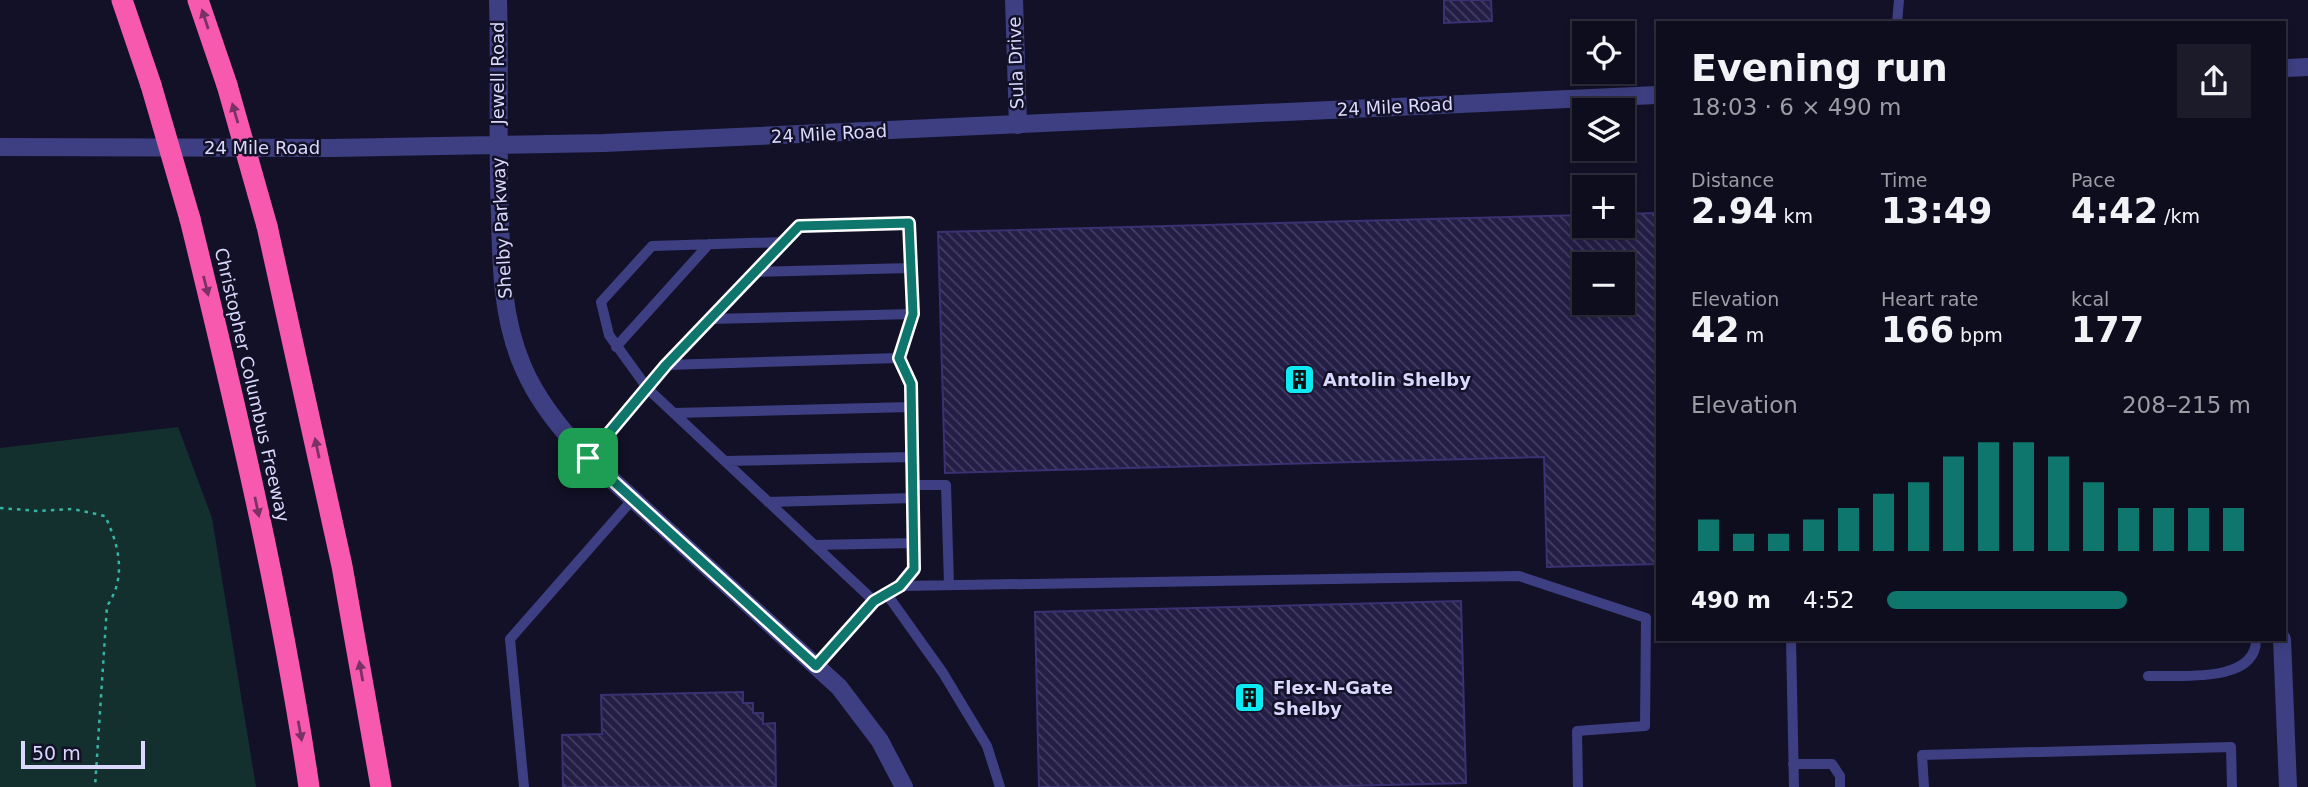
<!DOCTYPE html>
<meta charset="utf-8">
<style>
:root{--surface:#0e0d1d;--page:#1c1b2a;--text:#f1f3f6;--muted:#9b9ca4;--line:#2e2d3b;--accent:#0f766e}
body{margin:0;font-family:"DejaVu Sans",sans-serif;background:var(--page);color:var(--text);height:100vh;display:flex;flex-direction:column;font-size:26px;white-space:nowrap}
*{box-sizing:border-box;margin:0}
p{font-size:23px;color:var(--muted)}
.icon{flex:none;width:38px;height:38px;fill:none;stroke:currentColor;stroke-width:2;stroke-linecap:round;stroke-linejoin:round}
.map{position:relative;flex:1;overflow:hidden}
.panel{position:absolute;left:1656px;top:21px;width:630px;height:620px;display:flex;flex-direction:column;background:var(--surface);border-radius:0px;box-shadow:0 4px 10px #0003,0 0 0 2px var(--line)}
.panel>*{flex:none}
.buttons{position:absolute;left:1572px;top:21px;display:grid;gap:14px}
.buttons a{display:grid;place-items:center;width:63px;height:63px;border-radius:0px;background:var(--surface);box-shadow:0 4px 10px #0003,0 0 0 2px var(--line);font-size:35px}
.scale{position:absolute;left:21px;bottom:18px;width:124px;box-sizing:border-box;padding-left:7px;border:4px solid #dad8fd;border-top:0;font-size:19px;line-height:24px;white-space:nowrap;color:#dad8fd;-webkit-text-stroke:5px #131127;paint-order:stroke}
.pin{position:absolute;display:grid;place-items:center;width:60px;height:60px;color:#fff;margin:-30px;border-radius:14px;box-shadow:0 4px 10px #0006}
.round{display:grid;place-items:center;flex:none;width:74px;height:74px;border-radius:0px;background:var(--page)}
.head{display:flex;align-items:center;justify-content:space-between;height:119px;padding:0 35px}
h1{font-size:38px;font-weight:700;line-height:52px}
.stats{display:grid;grid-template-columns:repeat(3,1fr);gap:10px;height:119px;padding:7px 35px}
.stats div{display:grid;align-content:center}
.stats b{font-size:35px;font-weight:700}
.stats small{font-size:19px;font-weight:400}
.stats p{font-size:19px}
.chart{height:196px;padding:14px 35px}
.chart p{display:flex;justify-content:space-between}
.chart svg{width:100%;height:126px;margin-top:7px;stroke:var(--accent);stroke-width:6}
ul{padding:0 35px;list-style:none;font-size:23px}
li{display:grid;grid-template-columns:112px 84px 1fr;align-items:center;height:52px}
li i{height:18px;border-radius:9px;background:var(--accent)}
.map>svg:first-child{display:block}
</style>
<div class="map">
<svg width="2308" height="787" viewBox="0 0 2308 787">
<defs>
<pattern id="building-back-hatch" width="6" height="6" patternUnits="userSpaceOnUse" patternTransform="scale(1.75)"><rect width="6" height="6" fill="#241e47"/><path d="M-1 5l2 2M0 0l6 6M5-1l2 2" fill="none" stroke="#433e62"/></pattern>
</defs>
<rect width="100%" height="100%" fill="#131127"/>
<path fill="#14302e" d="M178,427L212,518L256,787H0V448Z"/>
<path fill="url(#building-back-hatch)" stroke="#3a3172" stroke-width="2" fill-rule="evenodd" d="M1444,0H1491L1492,21L1444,23Z
M1657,213V564L1547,567L1544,457L945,473L938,232L1584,215V226H1622V214ZM1584,264H1622V303H1584Z
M1461,601L1466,783L1305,787H1039L1035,612Z
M743,692V703H753V713H763V724L775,723L776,787H563L562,735L602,734L601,695Z"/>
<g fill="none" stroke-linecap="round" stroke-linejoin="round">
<path stroke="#36b4a5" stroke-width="2.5" stroke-dasharray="3.5 5" stroke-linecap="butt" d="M0,508L38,511L73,509L105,516C119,545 127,577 107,606L95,787"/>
<path stroke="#3e3f83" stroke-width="10" d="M1897,23L1899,0
M783,242L652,246L601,302L609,335L648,389L874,601
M755,272L911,268
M710,319L913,314
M616,347L709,244
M666,365L899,358
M674,413L911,407
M588,458L666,365L799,226L909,223L913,314L899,358L911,384L914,569L900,586
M725,461L912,457
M913,485H946L949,585
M768,502L913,498
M814,545L913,543
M886,593L943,673L987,746L1000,787
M1791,639L1794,787
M816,666L874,601L900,586L1519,576L1646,618L1645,726L1577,731L1578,787
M2148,676C2179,675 2257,684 2256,639
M1793,764H1832L1840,776V787
M524,787L510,639L633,499
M1924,787L1922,755L2231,747L2232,787"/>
<path stroke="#3e3f83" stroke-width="18" d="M1014,0L1018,125
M2282,639L2288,787"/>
<path stroke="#3e3f83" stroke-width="18" d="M498,0C500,71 497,143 500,214C501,266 502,319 523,367C538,402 562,431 588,458L839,687L880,741L904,787
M2284,68L2308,67
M0,147L332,148L604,143L1657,95"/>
<path stroke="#f759ae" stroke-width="21" d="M122,0L151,85
M198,0L227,85
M190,219C236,407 281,596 309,787
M267,226L342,566L381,787"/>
<path stroke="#f759ae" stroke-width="21" d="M151,85L190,219
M227,85L267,226"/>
</g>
<defs><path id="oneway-solid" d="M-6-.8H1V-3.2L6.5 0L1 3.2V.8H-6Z" transform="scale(1.75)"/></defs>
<g fill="#7a3164">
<use href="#oneway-solid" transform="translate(205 19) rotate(-108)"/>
<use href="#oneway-solid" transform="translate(235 113) rotate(-106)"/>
<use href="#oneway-solid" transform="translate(206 286) rotate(76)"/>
<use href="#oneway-solid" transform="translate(317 448) rotate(-102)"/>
<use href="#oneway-solid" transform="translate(257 507) rotate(78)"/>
<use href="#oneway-solid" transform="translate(361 671) rotate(-100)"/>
<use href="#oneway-solid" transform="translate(300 731) rotate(80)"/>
</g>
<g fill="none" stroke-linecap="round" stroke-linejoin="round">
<defs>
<path id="route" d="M909,223L913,314L899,358L911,384L914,569L900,586L874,601L816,666L588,458L666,365L799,226Z"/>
</defs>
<use href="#route" stroke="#fff" stroke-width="14"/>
<use href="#route" stroke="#0f766e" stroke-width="9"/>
</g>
<defs>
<symbol id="building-square" viewBox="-11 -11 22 22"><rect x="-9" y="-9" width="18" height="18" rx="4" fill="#0eeaf4" stroke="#131127"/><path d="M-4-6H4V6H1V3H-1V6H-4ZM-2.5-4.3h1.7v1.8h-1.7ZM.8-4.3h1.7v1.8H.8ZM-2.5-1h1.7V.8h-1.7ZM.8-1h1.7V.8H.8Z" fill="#111"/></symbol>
</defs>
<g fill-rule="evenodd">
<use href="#building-square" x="1282" y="362" width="35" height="35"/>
<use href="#building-square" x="1232" y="680" width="35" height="35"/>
</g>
<g text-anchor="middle" stroke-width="5" stroke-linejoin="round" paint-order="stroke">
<g font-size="18" fill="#dad8fd" stroke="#131127">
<text transform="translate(1016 63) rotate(-92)" y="6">Sula Drive</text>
<text transform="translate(498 73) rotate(-90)" y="6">Jewell Road</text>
<text transform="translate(1395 107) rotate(-3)" y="6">24 Mile Road</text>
<text transform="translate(829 134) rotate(-3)" y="6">24 Mile Road</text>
<text x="262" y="154">24 Mile Road</text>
<text transform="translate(502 228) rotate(-93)" y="6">Shelby Parkway</text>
<text transform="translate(252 385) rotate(77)" y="6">Christopher Columbus Freeway</text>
</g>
<g font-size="18" font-weight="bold" fill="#dad8fd" stroke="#131127" text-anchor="start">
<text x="1323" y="386">Antolin Shelby</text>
<text x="1273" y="694">Flex-N-Gate<tspan x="1273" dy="21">Shelby</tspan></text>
</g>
</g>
</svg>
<div class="buttons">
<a><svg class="icon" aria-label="locate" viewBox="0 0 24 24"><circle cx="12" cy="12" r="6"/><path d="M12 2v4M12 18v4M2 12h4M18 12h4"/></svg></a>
<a><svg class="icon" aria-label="layers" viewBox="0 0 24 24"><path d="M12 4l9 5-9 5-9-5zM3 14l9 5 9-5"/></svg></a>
<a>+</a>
<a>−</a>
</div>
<div class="scale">50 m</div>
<div class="pin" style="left:588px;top:458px;background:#1e9e55"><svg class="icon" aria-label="arrive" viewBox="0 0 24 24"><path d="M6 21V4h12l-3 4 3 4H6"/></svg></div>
<section class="panel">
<div class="head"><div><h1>Evening run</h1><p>18:03 · 6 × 490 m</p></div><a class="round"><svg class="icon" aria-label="share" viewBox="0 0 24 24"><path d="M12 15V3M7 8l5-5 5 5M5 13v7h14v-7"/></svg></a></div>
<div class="stats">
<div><p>Distance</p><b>2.94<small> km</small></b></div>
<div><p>Time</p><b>13:49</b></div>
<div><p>Pace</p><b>4:42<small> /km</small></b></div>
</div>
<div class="stats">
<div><p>Elevation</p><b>42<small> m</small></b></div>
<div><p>Heart rate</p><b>166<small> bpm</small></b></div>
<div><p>kcal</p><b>177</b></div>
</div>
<div class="chart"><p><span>Elevation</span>208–215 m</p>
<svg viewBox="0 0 160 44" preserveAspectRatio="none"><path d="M5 44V33M15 44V38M25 44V38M35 44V33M45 44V29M55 44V24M65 44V20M75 44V11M85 44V6M95 44V6M105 44V11M115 44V20M125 44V29M135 44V29M145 44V29M155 44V29"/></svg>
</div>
<ul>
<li><b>490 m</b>4:52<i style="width:66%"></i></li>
</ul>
</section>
</div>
